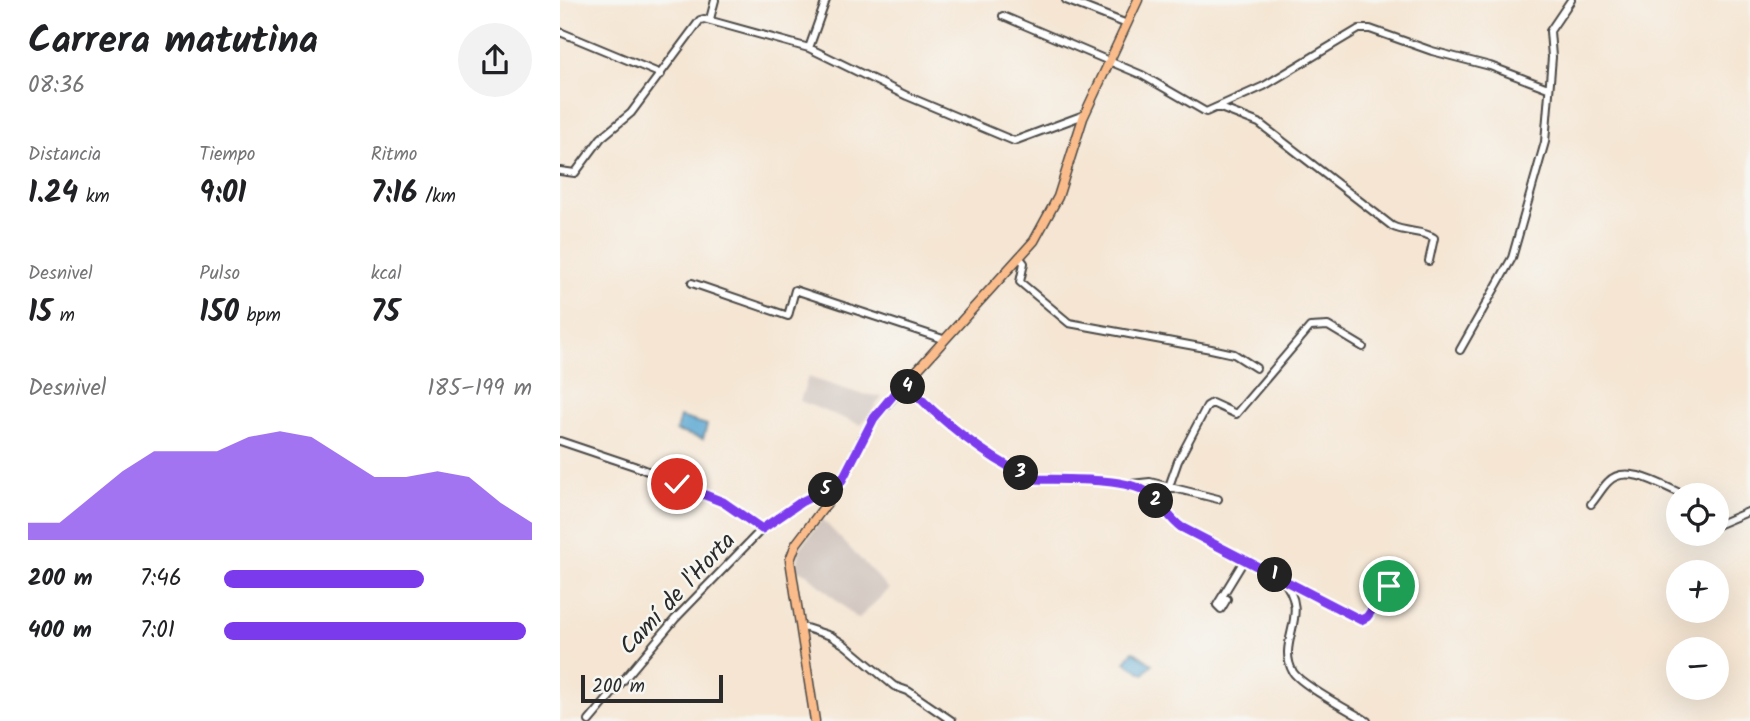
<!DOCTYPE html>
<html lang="es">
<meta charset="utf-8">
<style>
:root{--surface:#fff;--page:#f2f2f2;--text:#202124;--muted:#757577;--accent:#7c3aed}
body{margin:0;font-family:Kalam,sans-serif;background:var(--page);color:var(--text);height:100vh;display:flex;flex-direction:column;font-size:26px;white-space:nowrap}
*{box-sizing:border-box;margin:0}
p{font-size:23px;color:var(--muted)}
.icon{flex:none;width:38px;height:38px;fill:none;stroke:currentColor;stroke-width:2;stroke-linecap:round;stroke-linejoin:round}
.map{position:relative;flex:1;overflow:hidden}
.drawer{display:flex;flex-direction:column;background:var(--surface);width:560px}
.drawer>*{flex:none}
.fabs{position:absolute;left:1106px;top:483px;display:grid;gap:14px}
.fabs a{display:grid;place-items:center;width:63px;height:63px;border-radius:50%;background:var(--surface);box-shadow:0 7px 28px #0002;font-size:35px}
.scale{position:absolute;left:21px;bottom:18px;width:142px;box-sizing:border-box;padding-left:7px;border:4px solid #2b2b2b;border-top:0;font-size:19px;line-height:24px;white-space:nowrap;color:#2b2b2b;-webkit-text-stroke:5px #f6f6f2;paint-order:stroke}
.pin{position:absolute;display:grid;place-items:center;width:60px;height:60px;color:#fff;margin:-30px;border:4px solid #fff;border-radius:50%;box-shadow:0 2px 7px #0007}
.km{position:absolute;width:35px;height:35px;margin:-18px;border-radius:50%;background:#222;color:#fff;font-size:19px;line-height:35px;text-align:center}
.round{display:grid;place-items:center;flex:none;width:74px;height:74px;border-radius:37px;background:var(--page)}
.headline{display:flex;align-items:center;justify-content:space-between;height:119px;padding:0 28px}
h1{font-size:38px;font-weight:800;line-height:52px}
.stats{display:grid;grid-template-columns:repeat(3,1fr);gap:10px;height:119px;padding:7px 28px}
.stats div{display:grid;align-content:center}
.stats b{font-size:30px;font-weight:800}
.stats small{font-size:19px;font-weight:400}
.stats p{font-size:19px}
.chart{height:196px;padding:14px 28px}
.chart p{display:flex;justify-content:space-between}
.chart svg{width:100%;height:126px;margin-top:7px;fill:var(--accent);opacity:.7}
ul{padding:0 28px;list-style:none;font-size:23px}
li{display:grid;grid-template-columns:112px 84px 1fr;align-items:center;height:52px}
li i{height:18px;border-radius:9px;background:var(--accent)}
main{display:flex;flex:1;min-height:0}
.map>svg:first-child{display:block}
</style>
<main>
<section class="drawer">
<div class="headline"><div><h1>Carrera matutina</h1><p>08:36</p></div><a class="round"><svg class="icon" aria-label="share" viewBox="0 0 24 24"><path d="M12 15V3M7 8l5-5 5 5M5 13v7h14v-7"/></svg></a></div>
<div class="stats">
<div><p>Distancia</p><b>1.24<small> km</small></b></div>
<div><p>Tiempo</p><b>9:01</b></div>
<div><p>Ritmo</p><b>7:16<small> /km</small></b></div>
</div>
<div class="stats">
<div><p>Desnivel</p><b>15<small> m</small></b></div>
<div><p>Pulso</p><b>150<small> bpm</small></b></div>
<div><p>kcal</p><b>75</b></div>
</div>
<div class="chart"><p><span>Desnivel</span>185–199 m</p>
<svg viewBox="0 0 160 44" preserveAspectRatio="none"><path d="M0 44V38L10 38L20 29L30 20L40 13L50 13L60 13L70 8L80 6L90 8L100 15L110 22L120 22L130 20L140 22L150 31L160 38V44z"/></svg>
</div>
<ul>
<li><b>200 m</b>7:46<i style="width:65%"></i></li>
<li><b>400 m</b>7:01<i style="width:98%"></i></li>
</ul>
</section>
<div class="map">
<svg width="1190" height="721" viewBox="0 0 1190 721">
<rect width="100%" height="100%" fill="#f6f6f2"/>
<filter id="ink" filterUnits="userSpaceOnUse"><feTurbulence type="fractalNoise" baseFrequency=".0143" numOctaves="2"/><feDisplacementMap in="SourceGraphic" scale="14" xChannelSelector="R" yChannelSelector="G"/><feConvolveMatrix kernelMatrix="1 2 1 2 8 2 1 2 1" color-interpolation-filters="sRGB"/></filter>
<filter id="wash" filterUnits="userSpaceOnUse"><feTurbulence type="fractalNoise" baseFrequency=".00686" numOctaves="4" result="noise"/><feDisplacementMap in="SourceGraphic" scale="28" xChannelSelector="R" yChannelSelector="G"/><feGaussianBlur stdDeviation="1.57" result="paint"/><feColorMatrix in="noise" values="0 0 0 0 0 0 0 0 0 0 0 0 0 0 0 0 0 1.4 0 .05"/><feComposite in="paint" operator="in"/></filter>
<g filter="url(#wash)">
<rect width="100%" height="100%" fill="#f5e5d2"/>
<path fill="#cec1ba" d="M248,377L297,393L322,397L301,425L240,401Z
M262,519L329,589L298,619L248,575L236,569L241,547Z"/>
<path fill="#58a6d1" stroke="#42687e" stroke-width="2" d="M120,417L147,425L143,439L116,431Z
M573,651L592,664L584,674L565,662Z"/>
</g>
<g filter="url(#ink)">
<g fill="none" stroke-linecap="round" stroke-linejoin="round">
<defs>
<path id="minor" d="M506,0L567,24
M443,16L582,75L646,112L704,86L799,29H810L872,51L930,66L988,88
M150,19L155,0
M0,32L101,74
M249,48L266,0
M658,107L699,123L832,226C845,233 863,230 874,238L869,261
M0,171L15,173L41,138L71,113L140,20L144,19L249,48L347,96L454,141L524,115
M460,258L464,263L460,282L509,323L651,349L674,354L696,368
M132,283L228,316L235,290L383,339
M900,350L952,258L985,142L992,57L990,31L1011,0
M344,382C379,419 426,458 473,479C502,480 563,477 587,492C601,501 608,518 622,527L721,578C754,615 715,640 733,672C741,685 792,712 807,721
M0,441L80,468L163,502L202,529
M571,484L590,482L658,499
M1031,504C1037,497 1042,488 1048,482C1066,462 1105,487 1124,495
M601,509L618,461L647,406L652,403L676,414L750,327L768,326L803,347
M1157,525L1190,511
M729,584L801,619L807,617L829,586
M662,597L667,599L661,609L657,605L685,559
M240,626L271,636L285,645L334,686L348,691L392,721
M29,721L115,619L202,529L241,502L281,482"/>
<path id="major" d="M255,721L230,560L236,544L274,494L314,418L474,241L498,197L523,118L578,0"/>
</defs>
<use href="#minor" stroke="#494744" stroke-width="10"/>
<use href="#major" stroke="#494744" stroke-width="11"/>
<use href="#minor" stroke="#fff" stroke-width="6"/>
<use href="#major" stroke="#fabc8b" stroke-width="8"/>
</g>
</g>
<g fill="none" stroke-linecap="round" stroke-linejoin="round" filter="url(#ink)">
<defs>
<path id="route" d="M117,484L163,502L202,529L241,502L281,482L314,418L344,382C379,419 426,458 473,479C502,480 564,477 587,492C601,501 608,518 621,527L801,620L807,617L829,586"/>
</defs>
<use href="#route" stroke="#fff" stroke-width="14"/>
<use href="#route" stroke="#7c3aed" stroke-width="9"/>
</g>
<g text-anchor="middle" stroke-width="5" stroke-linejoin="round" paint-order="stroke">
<g font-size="24" fill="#2b2b2b" stroke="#f6f6f2">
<text transform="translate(117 593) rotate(-47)" y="8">Camí de l'Horta</text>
</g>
</g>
</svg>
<div class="fabs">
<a><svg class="icon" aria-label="locate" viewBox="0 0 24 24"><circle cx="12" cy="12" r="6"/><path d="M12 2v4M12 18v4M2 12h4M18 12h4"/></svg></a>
<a>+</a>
<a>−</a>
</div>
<div class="scale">200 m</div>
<div class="pin" style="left:829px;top:586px;background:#1e9e55"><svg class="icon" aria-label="arrive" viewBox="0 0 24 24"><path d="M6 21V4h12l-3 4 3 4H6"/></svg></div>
<div class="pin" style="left:117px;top:484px;background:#d93025"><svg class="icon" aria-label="check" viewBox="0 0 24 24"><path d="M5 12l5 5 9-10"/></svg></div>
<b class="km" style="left:715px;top:575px">1</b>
<b class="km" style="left:596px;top:501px">2</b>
<b class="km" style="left:461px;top:473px">3</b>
<b class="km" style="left:348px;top:387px">4</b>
<b class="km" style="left:266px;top:490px">5</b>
</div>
</main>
